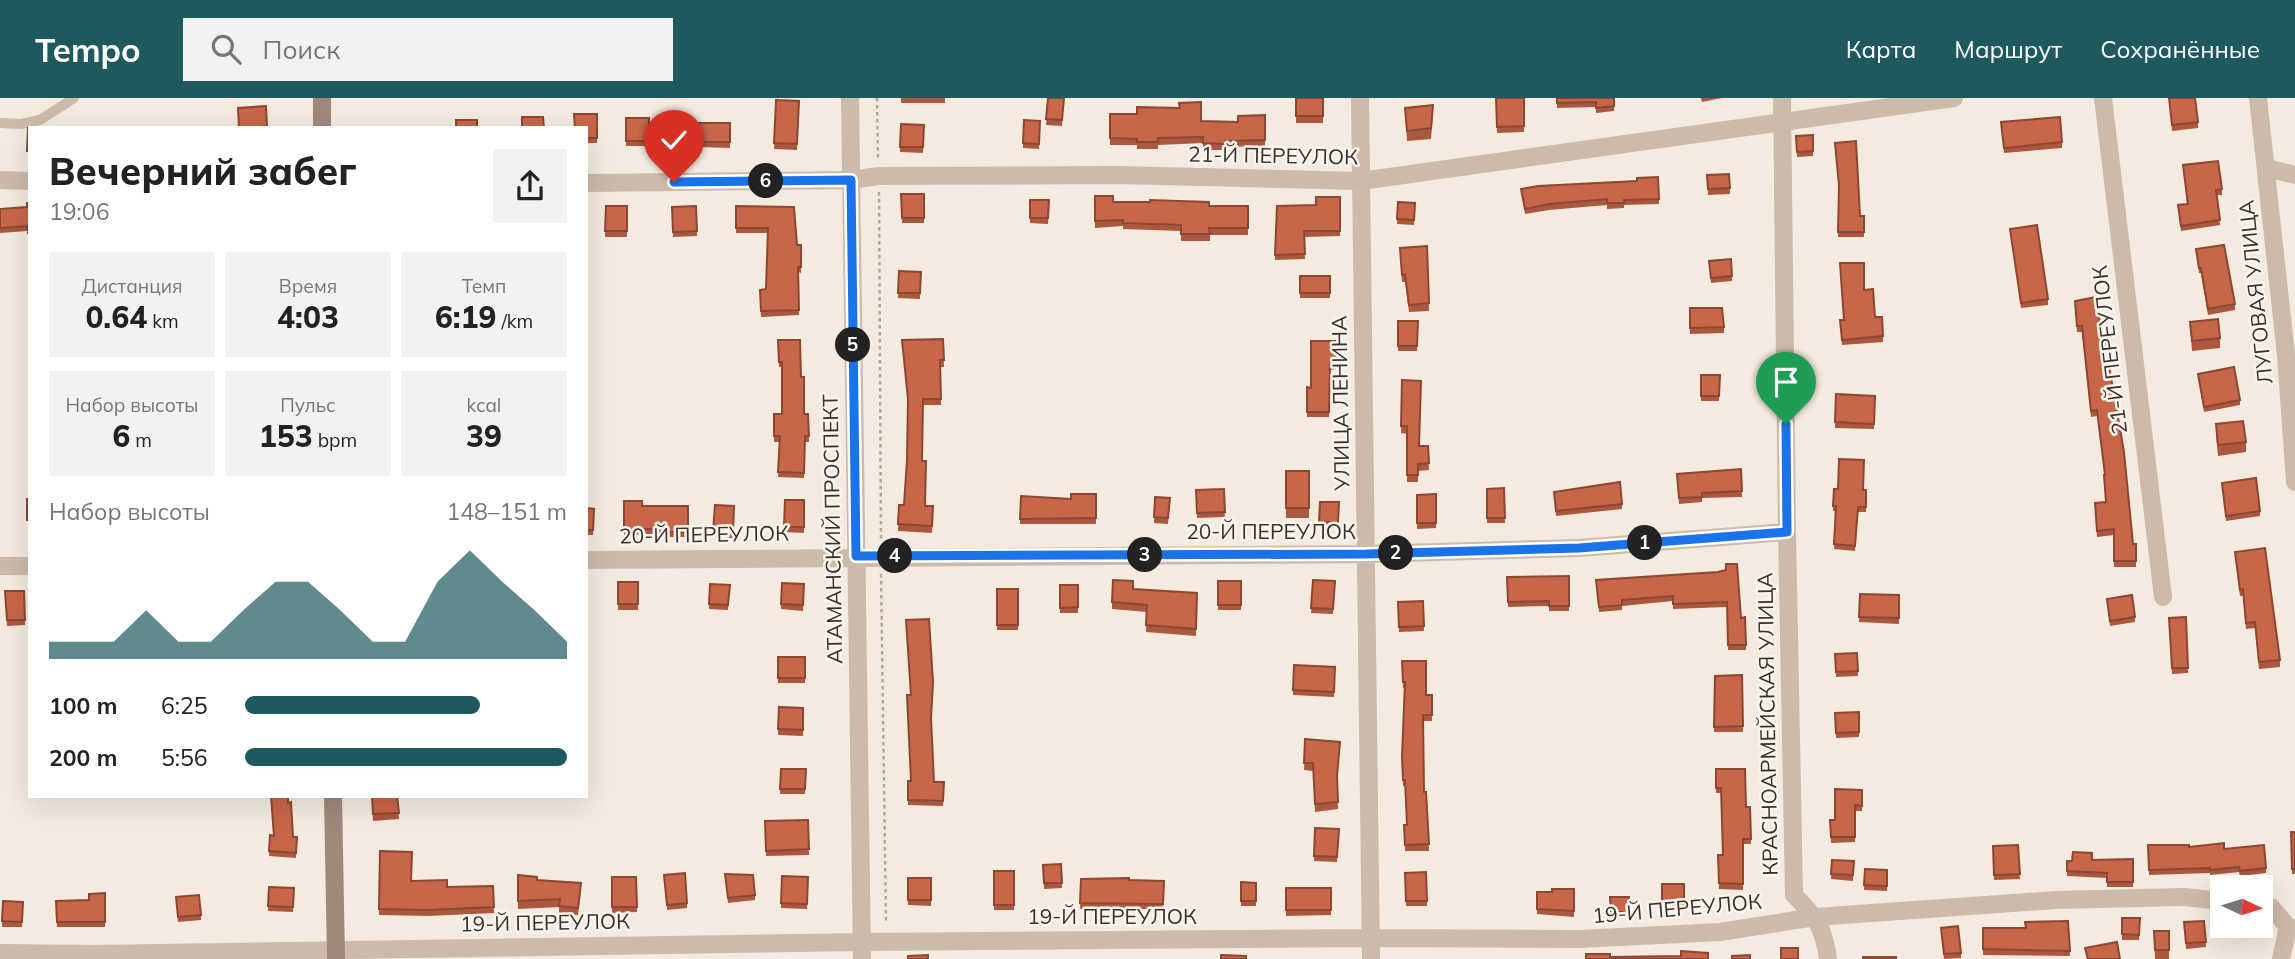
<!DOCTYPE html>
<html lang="ru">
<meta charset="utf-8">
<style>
:root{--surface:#fff;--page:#f2f2f2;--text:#222;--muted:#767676;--accent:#1e5a5d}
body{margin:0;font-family:Mulish,sans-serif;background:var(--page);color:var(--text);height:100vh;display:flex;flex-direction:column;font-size:26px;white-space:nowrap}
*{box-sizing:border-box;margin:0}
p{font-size:23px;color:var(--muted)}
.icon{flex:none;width:38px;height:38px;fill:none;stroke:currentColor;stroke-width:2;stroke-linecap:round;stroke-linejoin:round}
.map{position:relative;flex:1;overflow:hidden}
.details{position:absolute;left:28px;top:28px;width:560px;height:672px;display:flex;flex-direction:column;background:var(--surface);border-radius:0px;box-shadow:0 7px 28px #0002}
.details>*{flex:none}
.needle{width:46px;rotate:94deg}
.fabs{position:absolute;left:2210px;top:777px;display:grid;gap:14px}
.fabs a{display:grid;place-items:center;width:63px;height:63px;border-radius:0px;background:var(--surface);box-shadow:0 7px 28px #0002;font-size:35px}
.pin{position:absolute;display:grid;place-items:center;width:60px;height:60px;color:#fff;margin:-72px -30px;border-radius:50% 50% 50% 0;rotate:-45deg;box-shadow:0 0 7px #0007}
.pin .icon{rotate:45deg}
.km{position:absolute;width:35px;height:35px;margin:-18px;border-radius:50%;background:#222;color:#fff;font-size:19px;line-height:35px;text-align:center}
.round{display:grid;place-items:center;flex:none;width:74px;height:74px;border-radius:0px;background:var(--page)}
.head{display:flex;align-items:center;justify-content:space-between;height:119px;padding:0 21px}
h1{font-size:38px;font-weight:800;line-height:52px}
.figures{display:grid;grid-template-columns:repeat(3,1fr);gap:10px;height:119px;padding:7px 21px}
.figures div{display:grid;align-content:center;border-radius:0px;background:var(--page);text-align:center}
.figures b{font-size:30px;font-weight:800}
.figures small{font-size:19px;font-weight:400}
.figures p{font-size:19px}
.chart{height:196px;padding:14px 21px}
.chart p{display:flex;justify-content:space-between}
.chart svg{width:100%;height:126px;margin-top:7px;fill:var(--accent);opacity:.7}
ul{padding:0 21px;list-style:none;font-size:23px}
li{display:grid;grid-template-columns:112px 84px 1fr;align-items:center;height:52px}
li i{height:18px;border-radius:9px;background:var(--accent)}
header{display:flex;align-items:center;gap:42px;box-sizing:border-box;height:98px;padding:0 35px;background:var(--accent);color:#fff}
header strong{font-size:33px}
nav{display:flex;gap:38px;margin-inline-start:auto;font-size:24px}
.search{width:490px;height:63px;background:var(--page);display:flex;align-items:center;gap:18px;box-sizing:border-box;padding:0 24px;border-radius:0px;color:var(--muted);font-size:26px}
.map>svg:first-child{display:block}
</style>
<header>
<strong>Tempo</strong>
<div class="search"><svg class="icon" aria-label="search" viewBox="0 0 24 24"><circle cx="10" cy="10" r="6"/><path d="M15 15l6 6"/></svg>Поиск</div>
<nav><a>Карта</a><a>Маршрут</a><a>Сохранённые</a></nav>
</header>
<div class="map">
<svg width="2295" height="861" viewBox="0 0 2295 861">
<rect width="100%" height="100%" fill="#f4eadf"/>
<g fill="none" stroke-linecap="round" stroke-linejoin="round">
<path stroke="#b8a395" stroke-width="2.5" stroke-dasharray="3.5 3.5" stroke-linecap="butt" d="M877,0L878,60
M879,94L881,441
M881,476L886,826"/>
<path stroke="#ccbaab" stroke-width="10" d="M0,25L21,26L40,22L74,0"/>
<path stroke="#ccbaab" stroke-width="18" d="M850,0L862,861
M1360,0L1371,861
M1782,0L1787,434L1794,797C1816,819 1824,830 1828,861
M2103,0L2163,499
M2258,0L2286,257L2295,384
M2266,70L2295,77
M0,82L30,83
M586,85L851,82L878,78L1118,77L1361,83L1954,0
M586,462L1366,456L1579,450L1787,434
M0,468H30
M2261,808L2271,809L2288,829
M0,855L94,856L861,844L1371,840L1580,841L1720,834L1815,819L2056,802L2184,799L2222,803
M2281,861L2288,829L2295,831"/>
<path stroke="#a0887c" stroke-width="18" d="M322,0V30
M333,698L336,861"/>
</g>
<path fill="#ac583f" d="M901,0H945V5H901Z
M1048,0H1064L1062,28L1046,27Z
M1296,0H1323V25H1296Z
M1496,0H1524V34L1497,35Z
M1557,0H1614V13L1596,15V9L1557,10Z
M1701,0H1722L1702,4Z
M2169,0L2198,24V30L2172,33Z
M776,2L799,3L797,52L774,51Z
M1405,10L1433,17L1431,41L1407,43Z
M597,16V45H586V30Z
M1110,16L1201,23L1238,24L1265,17V48L1225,49V52H1203V45L1158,47V51H1137V47H1110Z
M626,20H649V48H626Z
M1040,23L1039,51L1023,50V45Z
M699,25H730V50L699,49Z
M901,26L924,27L923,55L900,54Z
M2001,29L2062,44V50L2004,55Z
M1813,37V58L1797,59L1796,38Z
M2183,67L2222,91V97H2217L2220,127L2181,133L2178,107L2187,106Z
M1729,76L1730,96L1708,97L1707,77Z
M1658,79L1659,106L1624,107V110L1607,111V107L1549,112L1525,116L1521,91L1637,83Z
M1839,93L1860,118H1864V139H1838Z
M901,96H924V125H902Z
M1095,98L1113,104L1209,108H1248V137H1210V143H1181V133L1123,131V128L1095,130Z
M1340,99V138L1304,139L1305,161L1275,162V157L1316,107Z
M1030,102H1049L1048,126L1030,125Z
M1398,104L1415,105L1414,127L1397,126Z
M30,105V136H27V133L0,135V111L27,109Z
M606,108H627V139H605Z
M696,108L697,138L673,139L672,109Z
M736,108L797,147H801V175L798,174L799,217L761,219L760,192L766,191L768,135H736Z
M2010,131L2048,201V207L2021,210Z
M1427,148L1429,213L1409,214L1405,184H1402L1400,150Z
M2196,151L2235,206V212L2208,217L2201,175H2199Z
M1731,161L1732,183L1711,185L1709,163Z
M899,173L921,174L920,201L898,200Z
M1300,178H1330V200H1300Z
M1864,192L1883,238V244L1842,247L1840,222H1844Z
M2075,209L2103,245L2110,274L2133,446H2136V469H2114V437L2097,439L2095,405L2105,404V377L2097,318L2091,319L2082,234H2077Z
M1690,210L1724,229V235L1690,236Z
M1398,223H1418L1417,253H1398Z
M2190,224L2220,240V250L2192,253Z
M943,241L944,269H941V307H923L922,363L925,408H933L932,435L898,433L899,407H904L907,362L908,307L902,242Z
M778,242L801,279L804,316H808L809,344H805L804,380L778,379L780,344H774V316H782V269H779Z
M1337,243L1336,271L1330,272L1329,319H1307V289L1311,290Z
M2198,276L2240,302V307L2204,314Z
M1701,277H1720L1719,303H1701Z
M1402,282L1419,348H1428L1429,372L1418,373V384H1407V336L1401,335Z
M1836,296L1875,298L1874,331L1835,330Z
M2216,326L2246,344V354L2218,358L2216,337Z
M1741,371L1742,399L1702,400V404L1679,406L1677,376Z
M1286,373H1309V420H1286Z
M2222,385L2260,413V418L2226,423Z
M1504,390L1505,425H1487V391Z
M1224,391L1225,419L1197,420L1196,392Z
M1834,391L1866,392V414H1858L1855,453L1834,451L1836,413H1833Z
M1554,394L1622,406V411L1556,418Z
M1096,396V426H1020L1021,398L1071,401Z
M1436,396V430L1417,431V397Z
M1155,399L1170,400L1168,426L1154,425Z
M785,402H804V435L784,434Z
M624,403L642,408H688V439H665V436L624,437Z
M1320,404H1339L1338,430L1319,429Z
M715,407L734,408L733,440L713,439Z
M586,410L594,411L593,437H586Z
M2235,454L2280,562V569L2259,571L2255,530L2246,531L2243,498H2240Z
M1718,474L1741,520L1745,519L1746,552H1728L1727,509L1673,511V503L1622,508V512L1599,514L1596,487Z
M1569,478V513H1549V508L1508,509L1507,479Z
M1313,482L1335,483L1333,516L1311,515Z
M1218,483H1241V512H1218Z
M618,484H638V512H618Z
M782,485L804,486L803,513L781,511Z
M710,486L730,487L728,512L709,511Z
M1060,487H1078V515H1060Z
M997,491H1018V532H997Z
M1133,491L1197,495L1196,538L1146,534L1147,514L1112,511V504Z
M5,493H24L25,527L7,528Z
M1860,496L1899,497V526L1859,524Z
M2107,501L2135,519V524L2110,528Z
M1423,503L1424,533L1399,534L1398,504Z
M2186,519L2188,575L2172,576L2169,520Z
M1857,555L1858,578L1836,579L1835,556Z
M778,559H805V585H778Z
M1402,563L1426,597H1432V623H1423L1424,694H1426L1429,753H1405L1404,727H1407L1405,688H1403L1402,659L1405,590H1403Z
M1294,567L1335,569L1334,599L1293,597Z
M1742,577L1743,634H1714L1715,578Z
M779,609L803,610V638L778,637Z
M1859,614V639L1836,640L1835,615Z
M931,623L934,684H944L943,708L908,707V683H911Z
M1305,641L1337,683L1338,711L1315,714L1313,673L1304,672Z
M781,671H806L805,696H780Z
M1716,671L1746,709H1750L1751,746H1743V792L1719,791L1718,757H1723L1721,695H1716Z
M1862,692V713H1855V744L1831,745L1830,722H1835Z
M372,698H397L399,721L373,723Z
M808,722L809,757L766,758L765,723Z
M1315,730L1339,731L1337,764L1314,763Z
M2291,734H2295V776H2292Z
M270,737L297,739L296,760L269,758Z
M2018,747L2020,781L1994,782L1993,748Z
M2148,747L2224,751L2266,770V775L2240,778L2239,774L2210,777V775L2149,777Z
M380,753L411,783L447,789L493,788L494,815L428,818L379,817Z
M2133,761V789H2107V780L2067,778V763Z
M1832,762L1854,763L1853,783L1831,781Z
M1061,766L1062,790L1044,791L1043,767Z
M1887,772V793L1864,792V787Z
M994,773H1014V812H994Z
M1426,774L1427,808H1406L1405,775Z
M725,776L755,797V802L728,805Z
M518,777L581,793L578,817L559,816V809L518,811Z
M782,778L808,779L807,811L781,810Z
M612,779H636L637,814L612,815Z
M908,780H931V808L908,807Z
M1081,781L1164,783L1163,811H1080Z
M664,782L687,805V810L667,812Z
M1241,784L1256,785V808H1241Z
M1662,786H1684V813H1662Z
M269,789L294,790L293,814L268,813Z
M1286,790H1331V817L1286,818Z
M1574,791V819L1537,816V794H1552Z
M105,795V829H57L56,803L89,802Z
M1610,799H1629V819H1611Z
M3,803L23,804L22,829H2Z
M176,804L201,817V822L178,824Z
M2122,820H2140L2139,842H2122Z
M2068,823L2070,858L1983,857V830H2025Z
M2204,823L2206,849L2186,851L2184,824Z
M1941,830L1961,855V860L1944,861Z
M2154,833L2169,852V861H2155Z"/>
<path fill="#c86649" stroke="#8c4733" stroke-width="2" d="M1048,0H1064L1062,22L1046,21Z
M1296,0H1323V18H1296Z
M1496,0H1524V28L1497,29Z
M1557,0H1614V8L1596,10V4L1557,5Z
M2169,0H2195L2198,24L2172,27Z
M776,2L799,3L797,46L774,45Z
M1201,4V23L1238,24V18L1265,17V42L1225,43V46L1203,45V39L1158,40V44H1137V41L1110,40V16H1137V9L1180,10L1179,5Z
M1433,7L1431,30L1407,33L1405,10Z
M266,8L267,30H239L238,10Z
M574,16H597V40H586V30H575Z
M522,19H543L544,30H522Z
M2060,19L2062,44L2004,50L2001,24Z
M626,20H649V43H626Z
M456,22H477V30H456Z
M1024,22L1040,23L1039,46L1023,45Z
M699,25H730V44H699Z
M901,26L924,27L923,49H900Z
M28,30H32H30V53H27Z
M1813,37V53L1797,54L1796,38Z
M1856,43L1860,118H1864V134H1838L1839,88L1835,45Z
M2218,63L2222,91L2216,92L2220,122L2181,128L2178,107L2188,106L2183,67Z
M1729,76L1730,90L1708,91L1707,77Z
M1658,79L1659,101L1624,102V105H1607V101L1549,106L1525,111L1521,91L1538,88L1637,83V80Z
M901,96H924V120H902Z
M1095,98H1113V104H1150V102L1209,104V108H1248V130H1209L1210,136H1181V127L1123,125V122L1095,123Z
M1316,99H1340V133H1304L1305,156L1275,157L1277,108L1316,107Z
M1030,102H1049L1048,120H1030Z
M1398,104L1415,105L1414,122L1397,121Z
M27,105H30V131H27V128L0,130V111L27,109Z
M606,108H627V133H605Z
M696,108L697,133L673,134L672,109Z
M736,108L794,109L797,147H801V169H798L799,212L761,213L760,192L766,191L768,130H736Z
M2037,127L2048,201L2021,205L2010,131Z
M2224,147L2235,206L2208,211L2201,170H2199L2196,151Z
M1427,148L1429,205L1409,207L1405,176L1402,177L1400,150Z
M1731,161L1732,178L1711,180L1709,163Z
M1840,165H1864V192L1873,191L1875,219H1882L1883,238L1842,242L1840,222H1844Z
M899,173L921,174L920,195H898Z
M1300,178H1330V195H1300Z
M2096,199L2103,245L2108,244L2110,274L2124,354L2133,446H2136V463H2114V431L2097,433L2095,405L2106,404L2104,377H2105L2097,312L2091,313L2082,228H2077L2075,203Z
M1690,210H1722L1724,229L1690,230Z
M2218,221L2220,240L2192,243L2190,224Z
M1398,223H1418L1417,248H1398Z
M943,241L944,262H940L941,301H923L922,363H926L925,408H933L932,428L898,426L899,407H904L907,362L908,301L902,242Z
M778,242H800L801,279H804V316H808L809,338H805L804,375L778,374L780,338H774V316H782V264H779Z
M1311,243H1337L1336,266H1330L1329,314H1307V289L1311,290Z
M2234,269L2240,302L2204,309L2198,276Z
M1701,277H1720L1719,298H1701Z
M1402,282L1421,283L1419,348H1428L1429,365L1418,366V377H1407V328H1401Z
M1836,296L1875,298L1874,326L1835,324Z
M2243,323L2246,344L2218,347L2216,326Z
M1839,361L1864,362L1863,392H1866V409H1858L1855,448L1834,446L1836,408H1833L1834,391H1838Z
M1741,371L1742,393L1702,395V399L1679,400L1677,376Z
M1286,373H1309V410H1286Z
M2256,380L2260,413L2226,418L2222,385Z
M1620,384L1622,406L1556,413L1554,394Z
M1504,390L1505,420H1487V391Z
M1224,391L1225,414L1197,415L1196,392Z
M1071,396H1096V420L1020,421L1021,398L1071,401Z
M1436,396V425H1417V397Z
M1155,399L1170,400L1168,420L1154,419Z
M27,401H30V422H27Z
M785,402H804V429H784Z
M624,403H642V408H688V434H665V431H624Z
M1320,404H1339L1338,424H1319Z
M715,407L734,408L733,435L713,433Z
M586,410L594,411L593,432H586Z
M2265,450L2280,562L2259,564L2255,524L2246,525L2243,491L2240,492L2235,454Z
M1726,466H1737L1741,520L1745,519L1746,547H1728L1727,504L1673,506V498L1622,502V507L1599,509L1596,482L1718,474L1726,472Z
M1569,478V508H1549V503L1508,504L1507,479Z
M1113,482L1133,483V491L1197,495L1196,531L1146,527L1147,507L1112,504Z
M1313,482L1335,483L1333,511L1311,510Z
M1218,483H1241V507H1218Z
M618,484H638V506H618Z
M782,485L804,486L803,507L781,506Z
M710,486L730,487L728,507L709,506Z
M1060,487H1078V509L1060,510Z
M997,491H1018V527H997Z
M5,493H24L25,522H7Z
M1860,496L1899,497V520L1859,519Z
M2132,497L2135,519L2110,523L2107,501Z
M1423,503L1424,528L1399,529L1398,504Z
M2186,519L2188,570H2172L2169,520Z
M929,521L933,584L931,620L934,684H944L943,703L908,702V683H911L907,597H911L906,522Z
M1857,555L1858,573L1836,574L1835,556Z
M778,559H805V580H778Z
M1402,563H1426V597H1432V617H1423L1424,694H1426L1429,746L1405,747L1404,727H1407L1405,682H1403L1402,659L1405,584H1403Z
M1294,567L1335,569L1334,594L1293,592Z
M1742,577L1743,628L1714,629L1715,578Z
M779,609L803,610V632L778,631Z
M1859,614V634L1836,635L1835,615Z
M1305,641L1340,644L1337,678L1338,704L1315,706L1313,665H1304Z
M781,671H806L805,691H780Z
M1716,671H1745L1746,709H1750L1751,741H1743V786L1719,785L1718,757H1723L1721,690H1716Z
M1835,691L1862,692V708L1855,707V739H1831L1830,722H1835Z
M271,698H288V705L291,704L293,739H297L296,755L269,753L270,737L274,738Z
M372,698H397L399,715L373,716Z
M808,722L809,751L766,753L765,723Z
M1315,730L1339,731L1337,759L1314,758Z
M2291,734H2295V771H2292Z
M2224,745V751L2264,747L2266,770L2240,773L2239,769L2210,772V770L2149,772L2148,747H2189V749Z
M2018,747L2020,776L1994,777L1993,748Z
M380,753L412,754L411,783L447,782V789L493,788L494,809L428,812L379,811Z
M2073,754L2092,755V762L2133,761V784H2107V775L2067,773V763H2072Z
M1832,762L1854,763L1853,777L1831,776Z
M1061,766L1062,785H1044L1043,767Z
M1865,771L1887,772V788L1864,787Z
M994,773H1014V807H994Z
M1426,774L1427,803H1406L1405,775Z
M685,775L687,805L667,807L664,777Z
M725,776L753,777L755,797L728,800Z
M518,777L537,779V782L581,785L578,810L559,808L560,801L518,803Z
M782,778L808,779L807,806L781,805Z
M612,779H636L637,809H612Z
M908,780H931V802H908Z
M1129,780V782L1164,783L1163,806L1080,805L1081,781Z
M1241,784L1256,785V803H1241Z
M1662,786H1684V808H1662Z
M269,789L294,790L293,809L268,808Z
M1286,790H1331V812H1286Z
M1552,791H1574V813L1537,811V794H1552Z
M105,795V824H57L56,803L89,802V796Z
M199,797L201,817L178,819L176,799Z
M1610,799H1629V814H1611Z
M3,803L23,804L22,824L2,823Z
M2122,820H2140L2139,837L2122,836Z
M2068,823L2070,853L1983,851V830H2026L2025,824Z
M2204,823L2206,844L2186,845L2184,824Z
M1958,828L1961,855L1944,856L1941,830Z
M2154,833H2169V852H2155Z
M2117,844L2120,861H2088L2085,850Z
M1781,850H1798V861H1781Z
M1681,853L1708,855V861H1586V856H1610V859L1681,858Z
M928,857V861H908V858Z
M1221,857L1246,858V861H1221Z
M1750,857V861H1732V858Z
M1863,859H1896V861H1863Z"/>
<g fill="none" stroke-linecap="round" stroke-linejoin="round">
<defs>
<path id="route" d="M674,84L851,82L856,458L1366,456L1579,450L1787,434L1786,326"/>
</defs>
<use href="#route" stroke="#fff" stroke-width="14"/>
<use href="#route" stroke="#1a73e8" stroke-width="9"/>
</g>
<g text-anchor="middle" stroke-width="5" stroke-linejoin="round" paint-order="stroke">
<g font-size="21" fill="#3a2f2a" stroke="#fbf4ec">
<text transform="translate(1273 58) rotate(1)" y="7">21-Й ПЕРЕУЛОК</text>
<text transform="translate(2256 194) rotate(-96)" y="7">ЛУГОВАЯ УЛИЦА</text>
<text transform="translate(2110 252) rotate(-97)" y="7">21-Й ПЕРЕУЛОК</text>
<text transform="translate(1341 305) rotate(-91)" y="7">УЛИЦА ЛЕНИНА</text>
<text transform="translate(833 431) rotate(-91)" y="7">АТАМАНСКИЙ ПРОСПЕКТ</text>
<text x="1271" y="441">20-Й ПЕРЕУЛОК</text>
<text transform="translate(704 437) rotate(-1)" y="7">20-Й ПЕРЕУЛОК</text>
<text transform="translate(1768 626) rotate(-91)" y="7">КРАСНОАРМЕЙСКАЯ УЛИЦА</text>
<text transform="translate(1677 811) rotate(-5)" y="7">19-Й ПЕРЕУЛОК</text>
<text x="1112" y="826">19-Й ПЕРЕУЛОК</text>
<text transform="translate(545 825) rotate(-1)" y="7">19-Й ПЕРЕУЛОК</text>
</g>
</g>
</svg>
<div class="fabs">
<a><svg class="needle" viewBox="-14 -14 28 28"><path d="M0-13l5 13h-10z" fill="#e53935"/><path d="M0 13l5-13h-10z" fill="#767676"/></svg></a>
</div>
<div class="pin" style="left:1786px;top:326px;background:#1e9e55"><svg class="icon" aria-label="arrive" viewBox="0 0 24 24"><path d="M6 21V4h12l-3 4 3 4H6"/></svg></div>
<div class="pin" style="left:674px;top:84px;background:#d93025"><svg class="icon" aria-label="check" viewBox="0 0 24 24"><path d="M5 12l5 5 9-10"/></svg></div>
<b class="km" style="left:1645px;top:445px">1</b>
<b class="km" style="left:1396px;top:455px">2</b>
<b class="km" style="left:1145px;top:457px">3</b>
<b class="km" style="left:895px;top:458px">4</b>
<b class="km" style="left:853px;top:247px">5</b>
<b class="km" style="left:766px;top:83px">6</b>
<section class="details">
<div class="head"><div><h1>Вечерний забег</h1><p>19:06</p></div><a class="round"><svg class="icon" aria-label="share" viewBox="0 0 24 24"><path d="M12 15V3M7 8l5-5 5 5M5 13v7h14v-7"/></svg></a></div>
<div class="figures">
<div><p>Дистанция</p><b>0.64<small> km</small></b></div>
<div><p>Время</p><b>4:03</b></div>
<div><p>Темп</p><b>6:19<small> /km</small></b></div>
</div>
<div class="figures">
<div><p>Набор высоты</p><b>6<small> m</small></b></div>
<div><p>Пульс</p><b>153<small> bpm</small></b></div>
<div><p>kcal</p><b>39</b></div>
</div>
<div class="chart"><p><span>Набор высоты</span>148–151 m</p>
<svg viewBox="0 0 160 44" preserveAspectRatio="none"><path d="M0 44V38L10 38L20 38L30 27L40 38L50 38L60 27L70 17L80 17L90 27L100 38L110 38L120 17L130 6L140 17L150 27L160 38V44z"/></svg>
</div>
<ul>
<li><b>100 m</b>6:25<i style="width:73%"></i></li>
<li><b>200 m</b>5:56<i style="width:100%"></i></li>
</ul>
</section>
</div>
